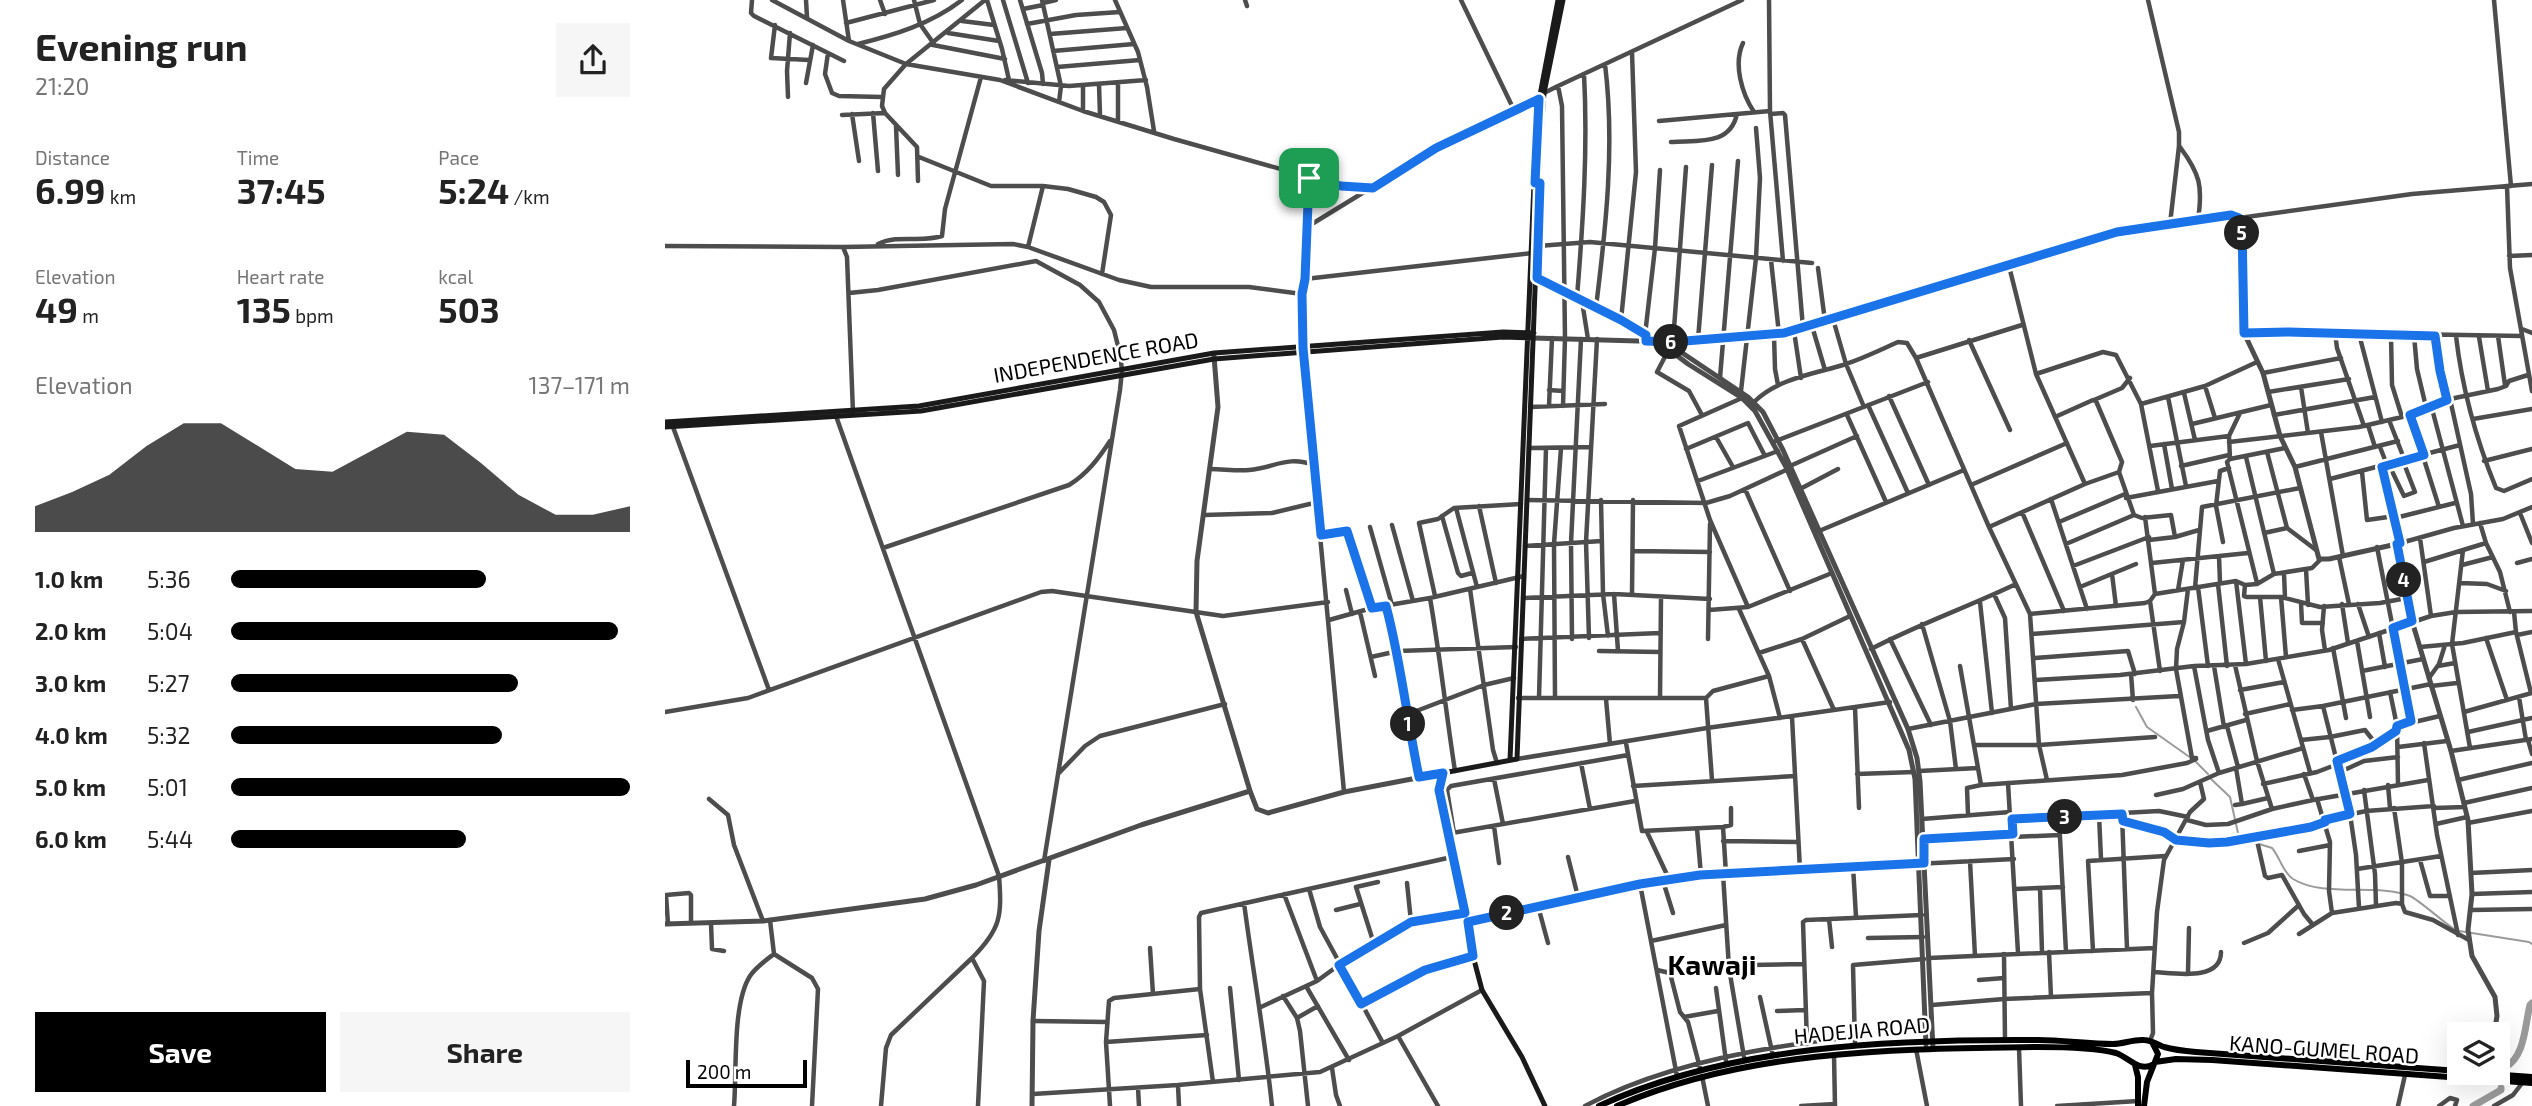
<!DOCTYPE html>
<meta charset="utf-8">
<style>
:root{--surface:#fff;--page:#f6f6f6;--text:#222;--muted:#767676;--accent:#000}
body{margin:0;font-family:"Exo 2",sans-serif;background:var(--page);color:var(--text);height:100vh;display:flex;flex-direction:column;font-size:26px;white-space:nowrap}
*{box-sizing:border-box;margin:0}
p{font-size:23px;color:var(--muted)}
.icon{flex:none;width:38px;height:38px;fill:none;stroke:currentColor;stroke-width:2;stroke-linecap:round;stroke-linejoin:round}
.map{position:relative;flex:1;overflow:hidden}
.sheet{display:flex;flex-direction:column;background:var(--surface);width:665px}
.sheet>*{flex:none}
.buttons{position:absolute;left:1782px;top:1022px;display:grid;gap:14px}
.buttons a{display:grid;place-items:center;width:63px;height:63px;border-radius:0px;background:var(--surface);box-shadow:0 7px 28px #0002;font-size:35px}
.scale{position:absolute;left:21px;bottom:18px;width:121px;box-sizing:border-box;padding-left:7px;border:4px solid #000;border-top:0;font-size:19px;line-height:24px;white-space:nowrap;color:#000;-webkit-text-stroke:5px #fff;paint-order:stroke}
.pin{position:absolute;display:grid;place-items:center;width:60px;height:60px;color:#fff;margin:-30px;border-radius:14px;box-shadow:0 4px 10px #0006}
.km{position:absolute;width:35px;height:35px;margin:-18px;border-radius:50%;background:#222;color:#fff;font-size:19px;line-height:35px;text-align:center}
.round{display:grid;place-items:center;flex:none;width:74px;height:74px;border-radius:0px;background:var(--page)}
.overview{display:flex;align-items:center;justify-content:space-between;height:119px;padding:0 35px}
h1{font-size:38px;font-weight:700;line-height:52px}
.stats{display:grid;grid-template-columns:repeat(3,1fr);gap:10px;height:119px;padding:7px 35px}
.stats div{display:grid;align-content:center}
.stats b{font-size:35px;font-weight:700}
.stats small{font-size:19px;font-weight:400}
.stats p{font-size:19px}
.chart{height:196px;padding:14px 35px}
.chart p{display:flex;justify-content:space-between}
.chart svg{width:100%;height:126px;margin-top:7px;fill:var(--accent);opacity:.7}
.button{display:flex;gap:14px;margin-top:auto;padding:14px 35px}
.button a{flex:1;height:80px;border-radius:0px;background:var(--accent);color:#fff;font-size:28px;font-weight:700;line-height:80px;text-align:center}
.button a+a{background:var(--page);color:var(--text)}
ul{padding:0 35px;list-style:none;font-size:23px}
li{display:grid;grid-template-columns:112px 84px 1fr;align-items:center;height:52px}
li i{height:18px;border-radius:9px;background:var(--accent)}
main{display:flex;flex:1;min-height:0}
.map>svg:first-child{display:block}
</style>
<main>
<section class="sheet">
<div class="overview"><div><h1>Evening run</h1><p>21:20</p></div><a class="round"><svg class="icon" aria-label="share" viewBox="0 0 24 24"><path d="M12 15V3M7 8l5-5 5 5M5 13v7h14v-7"/></svg></a></div>
<div class="stats">
<div><p>Distance</p><b>6.99<small> km</small></b></div>
<div><p>Time</p><b>37:45</b></div>
<div><p>Pace</p><b>5:24<small> /km</small></b></div>
</div>
<div class="stats">
<div><p>Elevation</p><b>49<small> m</small></b></div>
<div><p>Heart rate</p><b>135<small> bpm</small></b></div>
<div><p>kcal</p><b>503</b></div>
</div>
<div class="chart"><p><span>Elevation</span>137–171 m</p>
<svg viewBox="0 0 160 44" preserveAspectRatio="none"><path d="M0 44V35L10 30L20 24L30 14L40 6L50 6L60 14L70 22L80 23L90 16L100 9L110 10L120 20L130 31L140 38L150 38L160 35V44z"/></svg>
</div>
<ul>
<li><b>1.0 km</b>5:36<i style="width:64%"></i></li>
<li><b>2.0 km</b>5:04<i style="width:97%"></i></li>
<li><b>3.0 km</b>5:27<i style="width:72%"></i></li>
<li><b>4.0 km</b>5:32<i style="width:68%"></i></li>
<li><b>5.0 km</b>5:01<i style="width:100%"></i></li>
<li><b>6.0 km</b>5:44<i style="width:59%"></i></li>
</ul>
<div class="button"><a>Save</a><a>Share</a></div>
</section>
<div class="map">
<svg width="1867" height="1106" viewBox="0 0 1867 1106">
<rect width="100%" height="100%" fill="#fff"/>
<g fill="none" stroke-linecap="round" stroke-linejoin="round">
<path stroke="#9b9b9b" stroke-width="2" d="M1471,707L1482,727L1526,758
M1530,761L1543,774
M1546,779L1565,797L1575,842H1588L1607,848C1615,857 1618,873 1628,879C1659,898 1711,883 1745,896C1754,900 1778,922 1789,929
M1794,931L1864,942L1867,944"/>
<path stroke="#9b9b9b" stroke-width="7" d="M1839,1073L1840,1067C1860,1058 1860,1024 1865,1005L1867,1003
M1808,1106L1836,1090V1088"/>
<path stroke="#4d4d4d" stroke-width="4.5" d="M87,0L86,13L89,16L179,61
M107,0L184,41L241,64L335,80L418,111L509,139L676,186L706,188
M141,0L142,17
M178,0L184,41
M215,0L220,14
M249,0L255,24L269,44
M322,0L337,49L344,80
M338,0L363,83
M355,0L377,73L378,84
M377,0L396,86L394,102
M450,0L473,52L482,87L489,131
M580,0L582,6
M796,0L849,110
M1104,0L1105,111L1118,261
M1483,0L1514,132V146L1505,224
M1829,0L1846,186
M378,3L391,0
M358,9L378,5
M297,21L329,25
M181,23L269,0
M362,24L411,15L455,12
M110,25L106,58L144,60
M283,33L334,41
M385,34L462,28
M1078,43C1068,64 1077,94 1089,112
M193,44C229,35 266,24 297,0
M268,45L340,59
M388,51L469,44
M163,53L160,74L167,93L174,96L217,97
M392,67L475,60
M340,80L404,86L481,80
M141,83L148,45
M434,84L435,116
M893,86L897,106L900,338L898,406
M123,97L122,71L125,33
M418,111V85
M208,113L213,171
M187,114L194,161
M1106,114L1118,113L1120,115L1138,328
M177,115L220,113
M453,121V83
M994,121L1105,111
M231,126L233,175
M1006,142C1033,140 1065,146 1072,114
M1515,147C1535,174 1538,186 1533,220
M254,157L326,186H378L403,189L431,197L439,202L446,215L437,274
M253,181L252,147L220,113L217,106L219,89L241,64L320,0
M1842,186L1845,268L1867,391
M1574,218L1747,194L1867,184
M642,227L644,178
M213,244C234,234 256,243 277,236L280,209L316,77
M0,246L178,247L348,244L363,247L454,280L486,287H584L637,294
M873,246L925,242L1147,263
M178,247L182,257L188,413
M363,247L378,186
M1844,256L1867,255
M1106,260L1114,334
M1344,266L1371,374L1438,352L1451,355L1476,404L1493,491
M1153,268L1160,321
M872,278L956,320L981,336
M640,279L867,253
M184,293L213,290L371,261L415,285L434,302L449,330L455,354L457,370L455,390L379,861
M912,297C918,223 923,148 919,74
M917,301L923,339
M931,307C941,227 950,145 940,64
M1168,319L1181,364L1199,407
M956,320L971,172L967,52
M1357,325L1251,358L1324,527L1365,614L1374,745L1382,780
M1147,326L1160,370
M1857,329L1867,333
M1129,331L1136,378
M1579,333L1623,332L1857,336
M1670,333L1672,348L1699,426
M1694,334L1717,422
M980,335L990,248L995,170
M1109,335L1110,369L1113,385
M1726,335L1727,385L1737,417
M1749,335L1752,369L1761,407
M1770,336L1775,371L1782,399
M1791,336C1797,388 1811,439 1831,488L1839,491L1867,479
M1833,336L1840,385
M1814,337L1823,391
M1033,340L1047,165
M1304,340L1345,430
M1008,342L1021,167
M1004,349L992,372L1024,391L1037,415
M1598,373L1676,358
M1371,374L1420,484
M1055,378L1073,161
M1540,386L1550,418
M1636,387L1643,433
M884,390L898,391
M1076,391L1091,258L1095,178L1091,128
M1603,392L1684,379
M1519,393L1530,440
M1224,396L1264,485
M1503,397L1521,486
M1077,398L1014,426L1045,520L1083,607
M1785,399L1806,494L1808,524
M1429,400L1457,388L1465,378
M1089,402C1112,379 1148,374 1178,365C1197,359 1215,350 1233,342L1242,343L1251,358
M1476,404L1540,386L1592,362
M1203,405L1243,493
M1766,405L1798,526
M884,406L887,338
M865,407L940,404
M1575,413L1564,436L1565,459L1562,462L1592,583
M1182,415L1221,502
M1609,415L1710,397
M1745,415L1774,507
M171,416L334,876C337,916 336,929 307,958L319,981L313,1106
M1390,417L1428,400L1431,401L1457,462L1454,472L1469,515L1477,518L1506,515L1510,537
M1808,419L1867,409
M1724,420L1740,461
M1527,424L1606,405
M1703,425L1710,447
M8,427L104,690
M1656,432L1678,556
M1051,437L1068,467
M1108,442L1263,382
M1564,442L1694,427L1737,417L1785,399L1833,389L1841,386L1844,381L1863,375
M1499,444L1507,489
M1485,446L1564,436
M1715,447L1722,465
M864,448L926,447
M1021,449L1083,423L1100,456
M1602,452L1622,528L1651,550
M1581,457L1609,574
M1565,459L1620,448
M1819,461L1867,449
M1724,465L1739,496L1750,492L1738,461
M1125,466L1192,436
M1516,466L1564,455
M1630,467L1733,441
M1717,467L1735,543
M545,469C558,469 571,471 584,470C609,468 622,455 649,465
M1697,472L1702,520L1730,516
M1665,479L1795,445
M1033,481L1113,451
M1306,485L1402,443
M1080,489L1125,591
M1135,489L1173,469
M1461,498L1553,481
M1386,499L1422,609
M862,500L1041,503L1065,496L1121,470
M936,500L938,594L943,636
M814,506L831,583
M791,508L812,587
M1357,512L1399,611
M1855,513L1867,543
M539,515L607,513L653,502
M777,516L793,573L796,576L807,573
M1480,517L1490,594
M1730,518L1790,503
M1394,522L1460,494
M1815,523L1821,543L1835,572L1845,612
M727,525L748,601
M705,527L727,605
M1324,527L1420,484L1454,472
M1154,531L1299,470
M1599,533L1622,528
M656,535L678,530L683,533L707,608
M1755,538L1766,616
M1484,540L1510,537L1534,530
M1558,542L1551,506L1555,471L1564,468
M1401,544L1469,515
M1732,544L1789,528L1838,519L1867,507
M860,546L937,541
M1712,547L1746,721
M218,548L404,485C422,474 434,458 445,441
M1798,550L1787,644L1805,748
M968,551L1045,552
M1554,556L1555,583
M1674,557L1684,604
M1759,562L1821,543
M1487,563L1583,553
M1852,563L1867,559
M1797,565L1828,557
M1408,566L1484,537
M1641,569L1643,605
M1619,573L1620,598
M1447,574L1451,606
M1571,581L1581,664
M1795,583L1822,584L1841,591
M1553,584L1562,666
M1580,585L1579,596L1582,597H1616L1655,607L1715,603L1742,598
M1415,587L1471,564
M1533,587L1543,666
M1530,588L1537,507L1635,488
M805,589L828,750L832,763
M1523,589L1519,622L1512,649L1511,669L1527,758H1531
M681,590L687,614
M1513,590L1518,560
M949,594L953,651
M1329,594L1340,618L1346,709
M967,595L968,500
M770,596L754,523L773,519L789,508L856,504
M1595,597L1601,661
M1616,597L1621,657
M765,598C775,656 781,713 790,771
M858,598L949,594L1045,599
M1485,601L1495,671
M1315,602L1327,713
M1636,603L1637,623H1658
M1677,604L1683,643
M1693,604L1704,637
M721,606C736,662 742,720 754,777
M1659,606L1657,630L1660,650
M1074,609L1104,676L1115,718
M1044,610L1083,607L1167,573
M695,612L710,676
M1849,612L1851,632L1866,693
M1365,614L1480,603L1485,601L1490,594L1571,581L1580,585L1592,584L1609,574L1647,568L1655,560
M664,620L707,608L765,598L859,576
M1257,624L1285,721L1291,769
M1714,633L1720,667
M1367,634L1519,622
M1852,635L1867,632
M924,638L921,542L932,339
M1821,638L1842,700
M856,639L995,633
M907,639L906,543L916,339
M1043,639L1045,524
M1137,639L1169,710
M1225,639L1266,725
M1692,641L1705,717
M1755,647L1798,643L1851,632
M1668,648L1681,718
M1206,649C1254,624 1303,607 1351,584
M934,651L995,652
M1094,653L1137,639L1185,616
M706,657L733,651L851,647
M1370,658L1463,651L1470,674
M1613,659L1645,772
M1570,665L1592,761L1607,809
M1295,666L1313,768
M1529,666L1543,740L1554,773
M1549,666L1559,727
M1773,666L1790,663
M1697,671L1758,659
M1466,674L1468,700
M1764,678L1774,664L1780,645
M1371,680L1455,675L1529,666L1581,664L1664,650L1766,616L1791,612L1867,611
M1766,686L1792,683
M1575,690L1619,682
M1725,692L1732,726L1733,784
M1854,697L1861,740
M853,698H1041L1048,691L1104,676
M874,698L881,448
M890,698L889,544L896,448
M995,698L996,598
M1041,698L1047,780
M941,699L945,744
M1658,706L1685,814L1691,855L1694,908
M1190,707L1194,808
M1627,710L1658,706L1766,684
M0,712L83,698L376,592L387,591L558,616L663,602
M1799,712L1867,693
M1580,714L1625,704
M741,715L819,685L849,678
M1127,717L1135,870
M1562,726L1573,767
M1732,726L1775,716
M1243,729L1371,704L1514,696
M1542,731L1581,720
M1803,732L1867,718
M1636,740L1665,737L1700,730L1711,744
M1863,740L1867,754
M961,743L977,831L1058,827L1066,825V808
M1759,743L1772,835L1793,935
M1309,745H1374L1490,737
M1733,747L1782,741
M1786,751L1867,739
M852,759L1042,728L1225,702
M1672,761L1707,747L1731,731
M916,763L925,809
M1571,768L1577,804L1603,798
M1254,771L1313,768L1316,785L1457,775L1522,763L1531,759
M1675,772L1699,761L1733,757
M393,774L420,746L435,736L560,704
M1192,774L1249,772
M1639,774L1648,800
M829,779L838,824
M1793,780L1867,763
M1343,783L1353,953
M1598,784L1652,772L1673,764
M1723,785L1725,808
M968,786L1130,776
M1699,790L1710,874L1711,905
M679,792L638,353L637,294L640,279L642,227L771,148L874,99L879,93L893,86L1077,0
M1491,795L1518,789L1554,773L1638,748
M44,799L63,815L69,845L98,921
M1652,799L1665,842L1664,891L1667,913
M1799,803L1867,788
M1570,805L1577,804
M1729,808L1737,863V904L1740,912L1768,920L1804,940
M1770,808L1800,807
M1303,814L1302,788L1316,785
M1457,814L1462,949
M1434,815L1436,859
M1394,818L1401,952
M1257,819L1345,812
M1347,819L1494,811L1523,817
M1522,820L1541,825L1563,824L1607,809L1648,800L1763,780
M1660,820L1701,811L1769,806
M1458,821L1496,831L1511,840L1544,843L1562,842L1660,822
M1803,823L1867,811
M1771,824L1802,817
M829,826L834,863
M1058,827L1061,874
M1032,829L1036,875
M982,832L1004,879
M787,833L970,801
M789,833L782,790L786,786L963,755
M1591,836L1600,876L1603,878L1617,875L1639,914L1648,925
M1348,837L1395,835
M1259,840L1348,834
M1058,841L1133,842
M1634,851L1665,845
M903,857L913,897
M1755,860L1765,896H1785
M1305,861L1310,956
M1188,866L1191,917
M1692,869L1776,856
M1806,873L1867,870
M1058,874L1064,968L1079,1057
M998,881L1008,913
M742,883L746,922
M975,884L1012,1076
M1375,888L1377,952
M644,889L655,927L718,1043
M1350,889L1398,887
M619,894L652,981
M1807,894L1867,892
M579,903C588,971 600,1038 607,1106
M873,906L883,943
M671,910L695,904
M1806,910L1867,909
M1164,919L1167,947
M105,920L109,954L147,978L153,989L147,1106
M803,922L975,884L1036,875L1349,859
M46,923L47,949L59,951
M3,924L1,895L24,893L26,895V923
M1634,934L1667,913L1731,903L1737,904
M1203,938L1258,937
M986,941L1061,925
M1579,943L1603,933L1634,905
M709,944L691,887L713,882
M485,948L488,994
M1428,951L1423,861L1500,856
M1384,952L1386,997
M1339,954L1340,1040
M1264,958L1490,948
M1064,968L1086,965L1138,964
M992,970L1005,973L1015,1012L1023,1022L1035,1068
M1489,972C1509,973 1556,982 1556,952
M1523,973L1524,928
M1314,980L1339,978
M641,986L684,1060
M565,988L574,1080
M1051,988L1061,1061
M618,996L632,1018L635,1031L643,1106
M1095,997L1108,1056
M696,1004L760,970L808,956
M1267,1005L1339,999L1487,993
M596,1007L652,981L674,965L746,922L800,913
M1112,1011L1140,1010
M1019,1017L1053,1011
M632,1018L653,1006
M368,1021L442,1022
M733,1036L773,1106
M1485,1041L1488,1033L1487,993L1492,912L1499,860L1525,812L1539,799L1535,782
M441,1042L542,1035
M1142,1044L1138,922L1141,920L1257,915
M1190,1046L1188,965L1259,959
M1354,1048L1356,1106
M1251,1049L1262,1106
M1169,1055L1170,1106
M667,1068L671,1095L675,1106
M1037,1076L1043,1106
M548,1082L535,989L534,917L536,913L787,857
M513,1085L514,1106
M473,1088L474,1106
M368,1094L513,1085L655,1072L733,1036L817,990
M69,1106C72,1072 67,1004 85,976C91,967 101,960 109,954
M216,1106L221,1048L226,1035L307,958
M445,1106L441,1042L444,1001L449,998L535,989
M920,1106C998,1064 1101,1046 1189,1037
M1136,1106L1170,1104
M1392,1106L1473,1101
M1733,1106L1740,1075
M1774,1106L1785,1098L1792,1100L1790,1106
M1829,1106L1848,1095L1858,1082"/>
<path stroke="#4d4d4d" stroke-width="5" d="M868,338L1008,342L1114,334L1452,232L1566,215L1574,218L1577,226L1579,333L1598,373L1615,436L1630,467L1654,559H1664L1732,544L1747,621L1786,751L1803,820L1807,894L1803,930L1807,956L1830,997L1832,1016L1829,1034
M994,342L1023,364L1077,398L1090,411L1121,467L1244,750L1250,779L1261,1045
M1001,342L1083,397L1098,412L1118,450L1243,729L1252,758L1255,781L1268,1049
M549,356L553,407L532,561L531,612L585,791L592,809L603,813L679,792L778,773
M0,924L98,921L260,899L311,885L476,825L585,791
M367,1106L368,1021L374,931L384,860"/>
<path stroke="#1a1a1a" stroke-width="5" d="M0,422L254,406L549,353L838,332L869,333
M0,427L256,411L549,359L838,337L868,338
M845,760L872,111L893,0
M880,1106L857,1057L817,990L808,956L774,790L778,773L852,759L876,133L879,93L898,0"/>
<path stroke="#000" stroke-width="6" d="M1490,1062L1511,1059L1547,1060L1867,1083
M1470,1065L1473,1077V1106
M1811,1073L1867,1077
M934,1106C1065,1045 1230,1039 1373,1040C1398,1040 1423,1044 1448,1044C1458,1044 1469,1039 1479,1040C1486,1040 1493,1045 1499,1047C1510,1050 1520,1051 1531,1052L1794,1071
M952,1106C1083,1049 1232,1049 1372,1047C1392,1047 1432,1048 1451,1053C1465,1058 1474,1073 1489,1064
M1479,1106L1482,1082L1493,1054L1488,1044"/>
</g>
<g fill="none" stroke-linecap="round" stroke-linejoin="round">
<defs>
<path id="route" d="M874,99L870,183H875L872,278L956,320L981,335V341L1008,342L1119,333L1452,232L1566,215L1574,218L1577,226L1579,333L1623,332L1770,336L1775,371L1782,400L1745,415L1759,455L1717,467L1735,543L1732,544L1747,621L1728,628L1746,721L1732,726L1731,731L1707,747L1672,761L1685,814L1660,820V822L1646,827L1562,842L1544,843L1511,840L1499,832L1458,821L1457,814L1347,819L1348,834L1259,839V863L1035,875L975,884L803,922L808,956L760,970L696,1004L674,965L746,922L800,913L774,790L778,773L754,777C742,720 736,662 721,606L707,608L682,531L656,535L638,348L637,294L640,279L644,178L676,186L708,188L771,148Z"/>
</defs>
<use href="#route" stroke="#fff" stroke-width="14"/>
<use href="#route" stroke="#1a73e8" stroke-width="9"/>
</g>
<g text-anchor="middle" stroke-width="5" stroke-linejoin="round" paint-order="stroke">
<g font-size="21" fill="#000" stroke="#fff">
<text transform="translate(431 358) rotate(-10)" y="7">INDEPENDENCE ROAD</text>
<text transform="translate(1197 1031) rotate(-5)" y="7">HADEJIA ROAD</text>
<text transform="translate(1659 1050) rotate(4)" y="7">KANO-GUMEL ROAD</text>
</g>
<g font-size="28" font-weight="bold" fill="#000" stroke="#fff">
<text x="1047" y="975">Kawaji</text>
</g>
</g>
</svg>
<div class="buttons">
<a><svg class="icon" aria-label="layers" viewBox="0 0 24 24"><path d="M12 4l9 5-9 5-9-5zM3 14l9 5 9-5"/></svg></a>
</div>
<div class="scale">200 m</div>
<div class="pin" style="left:644px;top:178px;background:#1e9e55"><svg class="icon" aria-label="arrive" viewBox="0 0 24 24"><path d="M6 21V4h12l-3 4 3 4H6"/></svg></div>
<b class="km" style="left:743px;top:724px">1</b>
<b class="km" style="left:842px;top:913px">2</b>
<b class="km" style="left:1400px;top:817px">3</b>
<b class="km" style="left:1739px;top:580px">4</b>
<b class="km" style="left:1577px;top:233px">5</b>
<b class="km" style="left:1006px;top:342px">6</b>
</div>
</main>
